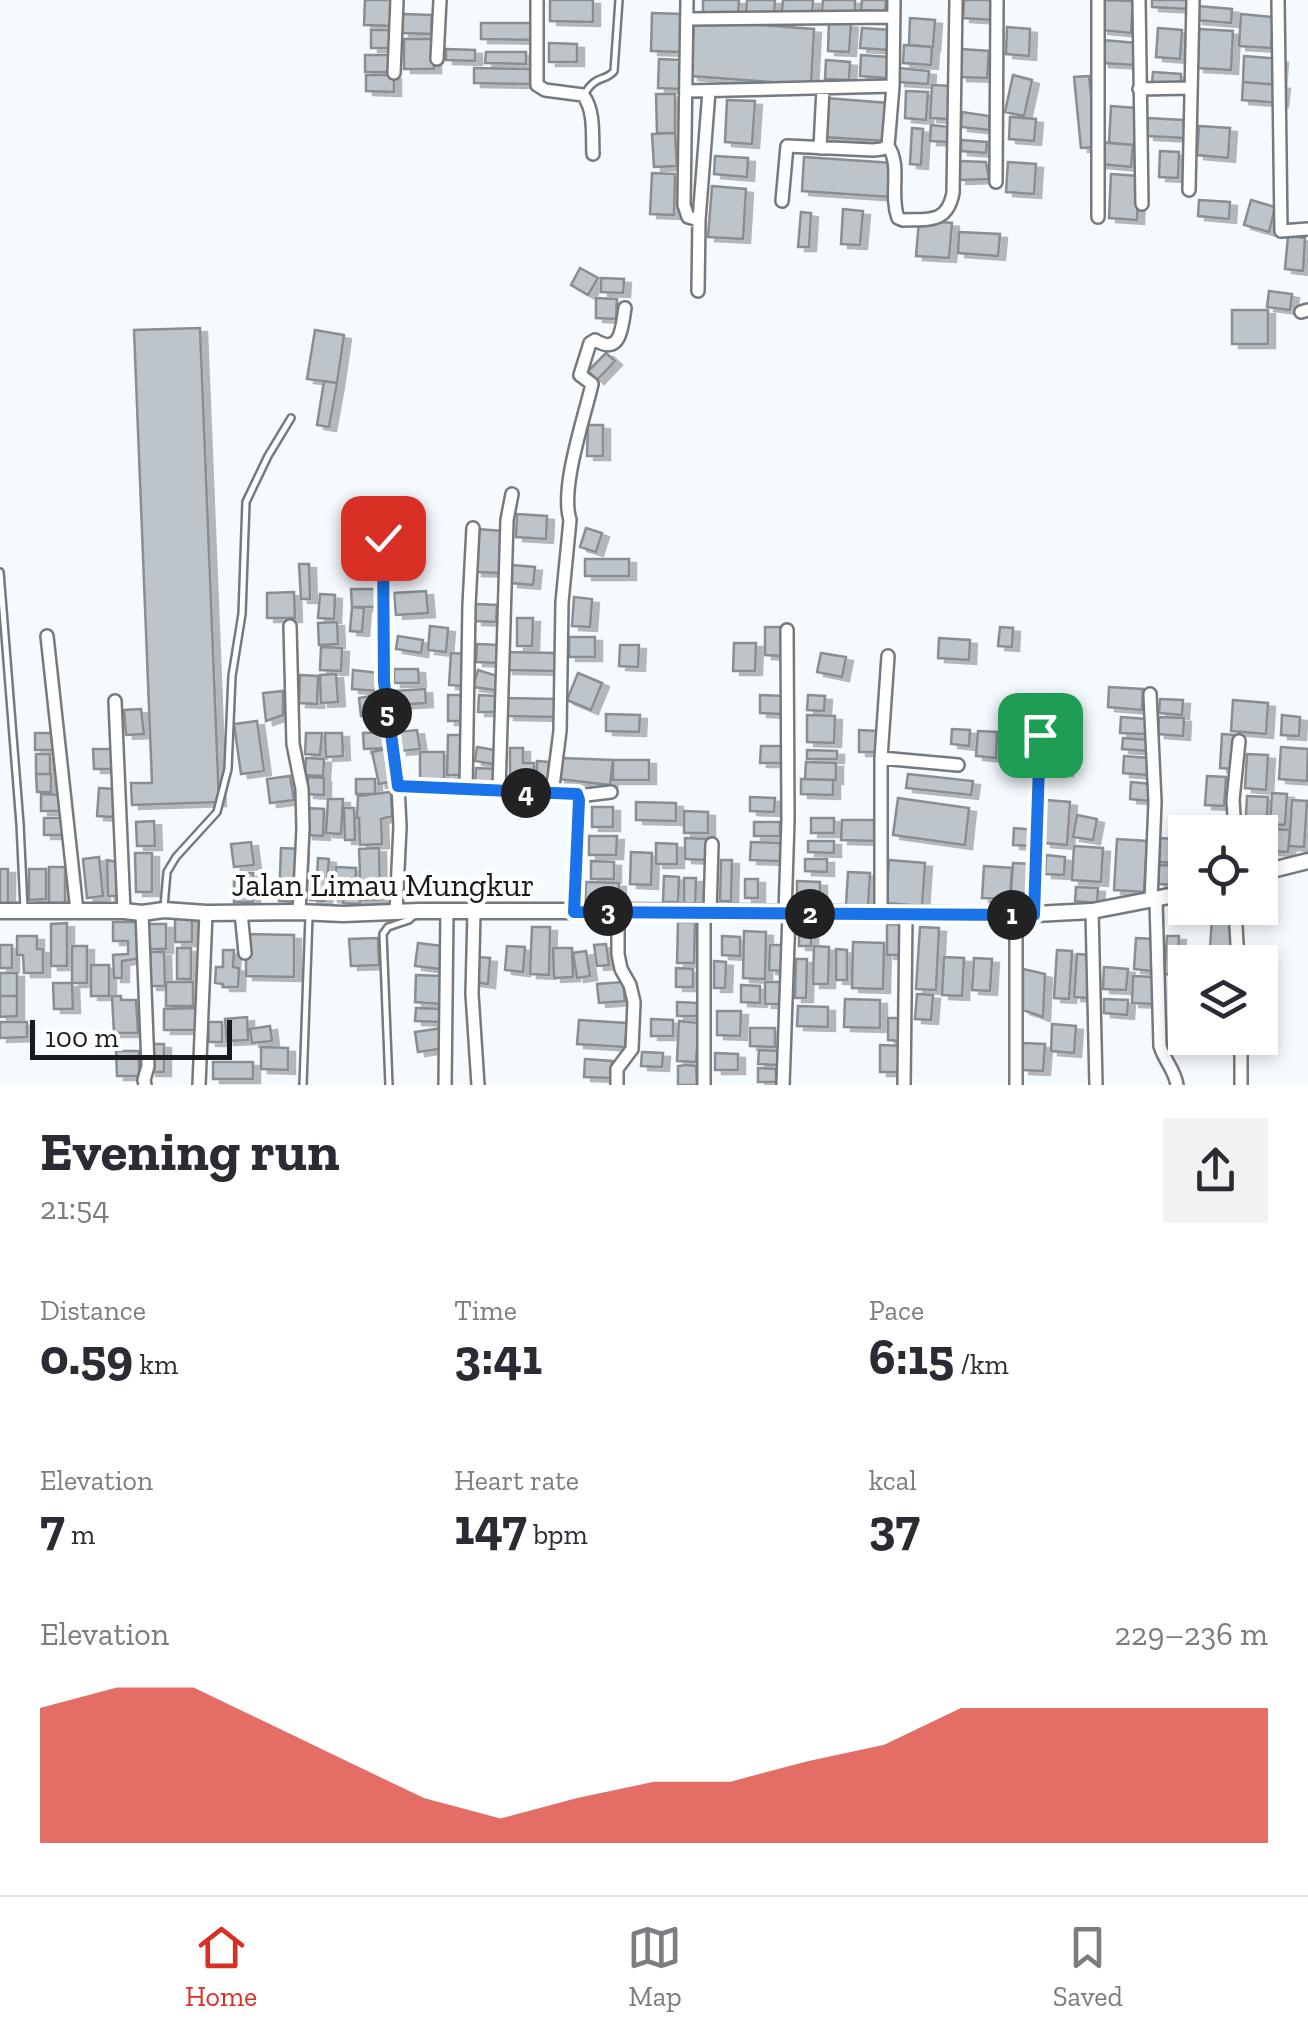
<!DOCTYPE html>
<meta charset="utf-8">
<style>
:root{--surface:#fff;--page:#f2f2f3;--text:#2b2b33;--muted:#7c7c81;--line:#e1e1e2;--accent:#d93025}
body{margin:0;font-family:"Zilla Slab",serif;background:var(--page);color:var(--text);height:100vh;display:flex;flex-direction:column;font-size:38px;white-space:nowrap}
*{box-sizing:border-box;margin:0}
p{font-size:32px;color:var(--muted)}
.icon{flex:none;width:55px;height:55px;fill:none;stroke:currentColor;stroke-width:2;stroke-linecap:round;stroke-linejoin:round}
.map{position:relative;height:1085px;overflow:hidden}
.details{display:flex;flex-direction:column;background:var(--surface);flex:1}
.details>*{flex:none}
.controls{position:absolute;left:1168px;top:815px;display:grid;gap:20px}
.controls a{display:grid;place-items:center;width:110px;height:110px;border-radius:0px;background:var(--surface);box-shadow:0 5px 15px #0003;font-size:50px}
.scale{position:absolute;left:30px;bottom:25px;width:202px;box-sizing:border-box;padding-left:10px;border:5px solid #181a1c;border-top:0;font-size:28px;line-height:35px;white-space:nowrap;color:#181a1c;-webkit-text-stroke:8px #fff;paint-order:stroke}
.pin{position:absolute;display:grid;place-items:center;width:85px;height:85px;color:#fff;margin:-42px;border-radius:20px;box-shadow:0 5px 15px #0006}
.km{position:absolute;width:50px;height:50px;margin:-25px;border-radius:50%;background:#222;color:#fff;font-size:28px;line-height:50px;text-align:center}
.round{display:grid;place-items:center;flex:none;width:105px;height:105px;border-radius:0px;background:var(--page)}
.headline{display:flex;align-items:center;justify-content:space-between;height:170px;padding:0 40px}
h1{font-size:55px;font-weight:700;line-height:75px}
.figures{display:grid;grid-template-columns:repeat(3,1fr);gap:15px;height:170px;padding:10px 40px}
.figures div{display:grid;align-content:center}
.figures b{font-size:50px;font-weight:700}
.figures small{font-size:28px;font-weight:400}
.figures p{font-size:28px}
.chart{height:280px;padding:20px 40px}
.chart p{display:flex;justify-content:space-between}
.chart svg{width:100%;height:180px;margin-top:10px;fill:var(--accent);opacity:.7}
.dock{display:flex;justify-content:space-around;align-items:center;height:140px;border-top:2px solid var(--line);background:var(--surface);font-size:28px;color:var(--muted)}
.dock a{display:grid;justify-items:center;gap:5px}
.dock .active{color:var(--accent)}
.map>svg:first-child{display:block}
</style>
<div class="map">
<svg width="1308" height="1085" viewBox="0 0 1308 1085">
<defs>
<filter id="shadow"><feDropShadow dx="7" dy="4" stdDeviation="0" flood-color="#0004"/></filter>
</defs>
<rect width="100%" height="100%" fill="#f5fafe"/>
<path fill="#bec5ca" stroke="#888e92" stroke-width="2.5" filter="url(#shadow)" d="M365,0H392V26L364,25Z
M550,0H593V22L550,21Z
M703,0H739L738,14L703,12Z
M747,0H775L774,16L746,14Z
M783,0H813L812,13L782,11Z
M823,0H855V13L822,11Z
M862,0H886L885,12L861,10Z
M964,0H994L993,20L963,18Z
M1103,0L1133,1L1131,33L1101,30Z
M1152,0H1189L1188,9L1152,7Z
M1197,6L1232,9L1231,23L1196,20Z
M652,13L681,14L680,52L651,51Z
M403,14L432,15L431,34L402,33Z
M1241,14L1273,17L1271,48L1239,46Z
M910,18L935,20L933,47L909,45Z
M694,20L814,29L811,85L691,76Z
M829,22L851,24L849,52L828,51Z
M481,23H535L534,40L481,39Z
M1007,27L1030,29L1029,56L1006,54Z
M862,28L891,30L890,50L860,48Z
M1158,28L1182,30L1180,59L1156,57Z
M1199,29L1233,31L1231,70L1197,68Z
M371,30H391V48H371Z
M404,39H434V69H404Z
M1103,40L1136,43L1134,65L1102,63Z
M549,43L577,44V62H549Z
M904,45L932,47L931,65L903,63Z
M446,49L475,50V61L446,60Z
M961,49L989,51L987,78L960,77Z
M486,52H526V64L485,63Z
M365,55H390V72H365Z
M861,55L888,57L887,78L860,76Z
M1244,56L1281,59L1279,85L1243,82Z
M659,59L681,60L680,89L658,88Z
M826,60L850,62L849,80L825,79Z
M474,68L530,69V84L474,83Z
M899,68L929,71L928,84L898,82Z
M1153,72L1181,74V85L1152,83Z
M366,75H394V92L366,91Z
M1013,75L1032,80L1024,116L1005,112Z
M1089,76L1096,147L1081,148L1074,77Z
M1243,82L1283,85L1281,103L1242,100Z
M932,85L950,86L948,119L930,118Z
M906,91L928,92L926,120L905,118Z
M656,94H675V133H657Z
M825,98L889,103L887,141L823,137Z
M727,100L755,101L752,144L725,142Z
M1111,106L1136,108L1134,145L1109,143Z
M962,112L989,116L990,130L961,127Z
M1010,117L1036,119L1034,141L1009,139Z
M1148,118L1183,120L1185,138L1147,136Z
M931,125L950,127L949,142L930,141Z
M1199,126L1230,128L1228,158L1197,155Z
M912,128L923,129L921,165L910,164Z
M675,133L677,166L654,167L652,134Z
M961,140L987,142L986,153L961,151Z
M1101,142L1133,145L1131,167L1100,164Z
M1160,151L1179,152L1178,178L1159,177Z
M715,156L748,158L747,177L714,174Z
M804,157L893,163L891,197L802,191Z
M960,161L986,162L989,179L959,180Z
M1008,162L1036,164L1034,194L1006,192Z
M652,173L675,174L674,215L650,214Z
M1111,174L1139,176L1137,220L1109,218Z
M712,186L746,189L743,239L708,237Z
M1199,200L1230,202L1229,219L1198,216Z
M1251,200L1275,207L1269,232L1244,225Z
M843,209L863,211L860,245L841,244Z
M801,212L811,213L809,247H798Z
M919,220L952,223L949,258L916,256Z
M959,232L1000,234L998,256L958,253Z
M1288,236L1305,238L1303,271L1285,269Z
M580,268L598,278L588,295L571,285Z
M601,278L624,279L623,293L601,292Z
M1269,291L1292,294L1290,310L1267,307Z
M596,298L617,299L616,319L596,318Z
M1232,310H1268V344H1232Z
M200,328L219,802L132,805L131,783H152L134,330Z
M315,330L344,335L337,383L307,379Z
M606,353L615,361L597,380L588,371Z
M324,381L337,383L329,427L317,425Z
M588,425H603V456H587Z
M517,514L547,516L546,539L516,537Z
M586,528L602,533L596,552L580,547Z
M477,529L503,531L501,573L475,572Z
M377,537L378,562L355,563L354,538Z
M585,559H629V576H585Z
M299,564H309L310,599H301Z
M512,565L535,567L533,585L511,583Z
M351,589H378L379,607H352Z
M426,591L428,613L396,615L394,593Z
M294,592L295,618H267V593Z
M320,594L335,595L334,619L318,618Z
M574,597L592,599L590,627L572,626Z
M475,604L497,605L496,622L475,621Z
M352,607L364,608L362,632L350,631Z
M517,618H533L532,646H517Z
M337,622L338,644L319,645L318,623Z
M430,626L448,628L446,652L428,650Z
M765,627H782V656L765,655Z
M1000,627L1013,628L1012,647L998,646Z
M398,636L423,640L421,653L396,649Z
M569,637H595V657H569Z
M939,638L970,640L969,660L938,658Z
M734,643H756L755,671H733Z
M477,644L499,645V663L476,662Z
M620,645H639L638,667L619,666Z
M321,647L342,648L341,671L320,670Z
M506,652L556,653V671L506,670Z
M451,653L467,654L465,686L449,685Z
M821,653L846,657L842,677L817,672Z
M394,669H418L419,683H394Z
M353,670L380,673L379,691L352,689Z
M478,670L500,677L495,690L473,687Z
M578,673L602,683L591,710L567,700Z
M336,674L338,702L321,703L320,675Z
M300,675L318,676L317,704L299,703Z
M1109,687L1143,689L1142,710L1108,707Z
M425,689L426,703L396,705L395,691Z
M283,691V715L266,721L263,693Z
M383,694L385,713L361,716L359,698Z
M448,695H461V721H448Z
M479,695L495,696V712H478Z
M760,695L783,696L782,714L760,713Z
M808,695L825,696L824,711L807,710Z
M507,698L555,699L554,717L507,716Z
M1160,699L1183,700L1182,715L1159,713Z
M1233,700L1268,703L1266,734L1231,731Z
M141,709L144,734L126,735L124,710Z
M606,714L640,715L639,732L606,731Z
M807,715L835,716L834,743L807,742Z
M1282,715L1300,717L1299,736L1281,735Z
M1121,717L1146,719L1145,734L1120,733Z
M1159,717L1184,718L1183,736L1158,734Z
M257,721L264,771L241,774L234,724Z
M952,729L970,730L969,746L951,744Z
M417,730L420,749L400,751L398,732Z
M859,730L877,731L876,752H859Z
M978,731L997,732L996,758L976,756Z
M386,732L387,748L364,749L363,733Z
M35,733H53V750H35Z
M306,733H322L320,755L305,754Z
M325,733H342L343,756L326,757Z
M1222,734L1235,735L1233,769L1220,768Z
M448,735H464L463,775H447Z
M1123,738L1149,740L1148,751L1122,749Z
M761,746H781V763H760Z
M477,747L495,750L493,764L475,761Z
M1052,747H1067L1066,772H1052Z
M1281,747L1308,749L1307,781L1279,779Z
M510,748H523V763H534V787L510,786Z
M93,749H112L113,769H94Z
M387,749L394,781L379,784L372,752Z
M807,750L837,751V759H807Z
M420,752H444V781H420Z
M36,754H50V774H36Z
M1247,754L1268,755L1266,790L1245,788Z
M1124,756L1148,758L1147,775L1123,773Z
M306,758L324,759L323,776L305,775Z
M562,758L613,760L610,785L558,779Z
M613,760H649V780H613Z
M537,761L549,762V786H537Z
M806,762L836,763V780L805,779Z
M476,768L495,769L494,786L475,785Z
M36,774H51V792H37Z
M908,774L973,781L971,795L906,788Z
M290,776L294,800L270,803L267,779Z
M1207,776L1226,777L1224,806L1205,805Z
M308,777L324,778V795L307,794Z
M356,779H375V794H356Z
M801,779L833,780V795L801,794Z
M1131,782L1152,784L1151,801L1130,799Z
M99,788L115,789L113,817L97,816Z
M391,792L392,816L381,819L382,844L360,845L359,818H357L358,796Z
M1272,793L1287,794L1285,825L1270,824Z
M41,794L60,795V811H41Z
M1247,796L1268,797L1265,849H1260V832H1245Z
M750,797L775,798L774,812L750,811Z
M898,798L969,808L965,845L893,835Z
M328,799H343L341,834L326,833Z
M1046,800L1070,802L1067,845L1044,843Z
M1292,800L1307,801L1304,847L1289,846Z
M636,802L676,803V821L636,820Z
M592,807H613V827H592Z
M307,808L324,809L323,836L306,835Z
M344,808H354L355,840H345Z
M684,811L708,812V833H684Z
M1077,815L1097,819L1093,840L1073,837Z
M44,818H62V835H44Z
M811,818H834V833H811Z
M842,820H874V841L841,840Z
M154,821L155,846H137L136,822Z
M754,822H780V836H754Z
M1014,828L1035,830L1034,846L1013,845Z
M1273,829L1290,830L1288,852L1272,851Z
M589,836H617L616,855H589Z
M685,838L708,839L707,860L685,859Z
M1159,838L1175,839L1174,863L1158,862Z
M1117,839L1147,841L1144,892L1114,890Z
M808,841H834V853L808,852Z
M251,842L254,865L234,867L231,844Z
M751,842L780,843V861L750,860Z
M656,843L677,844V864H656Z
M1074,846L1103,848L1101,882L1072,880Z
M281,848L302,849L299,902L279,901Z
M379,848L380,900H361L359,849Z
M631,852L652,853L651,885L630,884Z
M135,853H152V892H136Z
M1046,855L1065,857L1064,875L1045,874Z
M99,857L103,896L87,898L83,859Z
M318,858L329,859L325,901L310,900L312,878H317Z
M805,859H827V872L805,871Z
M107,860L118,862L117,896H108Z
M721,860H732L731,901H720Z
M889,860L925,863L922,906L886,903Z
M591,861L614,862V879H591Z
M1013,863L1033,864L1031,893L1011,892Z
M1159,865L1180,866L1179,885L1158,884Z
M984,866L1012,868L1010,899L982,898Z
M49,867H65V903H49Z
M336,867L356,868L355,888L344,887V890L360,891V904L343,903L344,899L331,898L332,878H336Z
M0,869H8V905H0Z
M29,869H46V899L29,900Z
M848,872L870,873L868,906L846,905Z
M234,873H253V902H234Z
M664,876L679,877L678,902H663Z
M684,878H696L695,908H684Z
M745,879H758V898H745Z
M797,881L820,882V906H797Z
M586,882L619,883L618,901L585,900Z
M1076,887L1098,888L1097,903L1075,901Z
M175,918H192V942H175Z
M1212,919L1231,920V962H1209Z
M113,922H140L141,958L122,961V978H114L113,955L128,954V941H113Z
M678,922H695L694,963H677Z
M67,923V966H51V924Z
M799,923L811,924V946H799Z
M148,924H166V949H149Z
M887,924L902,925V955H887Z
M532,927H550L549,975L530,974Z
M920,927L939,928L936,990L916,989Z
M744,931L766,932L765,979L743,978Z
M246,934L294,935V977L246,976Z
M17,936H37V949H43V973H24L23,955H17Z
M722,936L740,937V956L722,955Z
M1167,936H1179L1177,975L1164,974Z
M378,938L379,965L351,966L349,939Z
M1136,938L1154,939L1152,971L1134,969Z
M853,942L884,943L883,989L852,988Z
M418,943L443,946L440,969L415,966Z
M606,944L609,965L597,966L594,945Z
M0,945H12V968H0Z
M770,945H783V971L769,970Z
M72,946H87V983H72Z
M507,946L525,947L523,972L505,970Z
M814,946L829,947L828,984H813Z
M177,948H191V979H177Z
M553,948H572L573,977L554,978Z
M836,949L847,950V980H836Z
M223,950H234L233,967L239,968L238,987H223V984L215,983L216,967H223Z
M1057,950L1072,951L1069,999L1054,998Z
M586,951L590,976L577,978L573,953Z
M150,952H164L165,986H150Z
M1077,954L1090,955L1088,998L1074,997Z
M476,957L490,958L488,984L474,982Z
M944,957L964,958L962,996L942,995Z
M974,958L992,959L990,991L972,990Z
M796,959H807L806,998H795Z
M714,961L726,962L725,988H714Z
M91,965H109V996H91Z
M1104,967L1128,969L1126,990L1103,989Z
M676,968L693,969V987H676Z
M1023,969L1045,974L1043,1017L1023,1010Z
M0,973H17V996H0Z
M416,975L441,976L440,1004L415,1002Z
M1133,976L1154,977L1156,1004L1132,1003Z
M166,982H193V1006H166Z
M623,982L625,1001L599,1003L597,984Z
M765,982H782L781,1004H765Z
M53,983H72L73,1009H54Z
M741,985L760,986V1003L741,1002Z
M917,994L933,995L931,1020L915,1019Z
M0,996H17V1016L0,1017Z
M112,996H121V1000H136L138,1033H114Z
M845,999L880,1000V1028L844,1027Z
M1104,999L1128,1000L1127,1015L1104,1013Z
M677,1002L697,1003V1016H677Z
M798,1006L828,1007V1027L797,1026Z
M196,1008V1030H164V1009Z
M416,1008L442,1009L441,1022L415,1021Z
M717,1011H741L740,1036L717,1035Z
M247,1017L248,1040L227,1041L225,1019Z
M888,1018H902L901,1041L888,1040Z
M651,1019L673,1020V1036H651Z
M579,1020L627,1023L625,1047L577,1044Z
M679,1021L699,1023L696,1062L677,1061Z
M0,1022H27V1037L0,1038Z
M208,1022H222V1042H209Z
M1052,1024L1076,1026L1074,1053L1051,1051Z
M270,1026L272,1041L252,1043L250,1029Z
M442,1028L445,1048L418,1052L415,1032Z
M750,1028H775V1047L750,1046Z
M1023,1043L1045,1044L1043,1071L1022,1070Z
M148,1044H164V1072H149Z
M880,1045L902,1046V1072H880Z
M261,1047L288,1048V1070L261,1069Z
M759,1050L778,1051L777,1065L758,1064Z
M116,1051H139V1076H117Z
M642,1052L663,1053L662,1067L641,1066Z
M715,1053L738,1054V1070H715Z
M585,1059L612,1061L611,1078L584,1077Z
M213,1062H253V1079H213Z
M686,1065L696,1066L697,1085H678V1066Z
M758,1068L776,1069V1082H758Z"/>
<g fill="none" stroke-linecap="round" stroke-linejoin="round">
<defs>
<path id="service" d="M585,93C597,74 605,82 614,71L619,0
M0,572L20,824L24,908
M164,907L167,872L176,857L217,812L228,769L232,676L242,614L246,502L268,456L291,418
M303,1085L309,916
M389,1085L383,934L388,927L409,920L413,916"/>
<path id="minor" d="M537,0V85L545,90L583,95C595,111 592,135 593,154
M687,0L684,205L688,217L699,220
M1139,0L1142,204
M1278,0L1281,231L1308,229
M687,19L894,17
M437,59L440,0
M394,73L397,0
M1139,89L1191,88
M687,91L893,86
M888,146C902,166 889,194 898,218L903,220C928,219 947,224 953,193L956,0
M820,148L823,88
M996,182L997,0
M1189,190L1193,0
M782,201L787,146L873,150L882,149L888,146L893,86L894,0
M1098,217V0
M698,291L699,220L709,91
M1301,312L1308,310
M383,538L384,682L398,785L400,827L396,912
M290,626L293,744L302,789L303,829L299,912
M47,636L77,911
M1150,694L1155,802L1151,901
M115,701L124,911
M881,758L958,765
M398,785L577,795L579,800L575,912
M466,789L469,605L473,528
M499,791L507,520L512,494
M552,794L560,731L562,602L570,520C560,488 584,419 592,384L580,375L590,343L595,340C621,356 622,327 625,308
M578,796L611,792
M1235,832L1233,800L1239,741
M1156,900L1160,1046C1164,1060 1175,1070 1177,1085
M1235,908L1238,962
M1092,911L1096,1085
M241,912L245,953
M474,912L472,994L478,1085
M142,913L148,1066L144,1080L145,1085
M710,913L712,844
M881,913V758L888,656
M785,914L788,820L787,630
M1034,915L1041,735
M1241,1038V1085
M199,1085L206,913
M445,1085L447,912
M617,1085V1069L632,1049L634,1002L630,985L621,969L618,954V911
M704,1085V913
M783,1085L789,914
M904,1085L906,915
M1016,1085V915"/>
<path id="tertiary" d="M1260,873L1308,861
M0,911H124L142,913L164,910L206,913L299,912L343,914L419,911H618L1016,915L1092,911L1185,893"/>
</defs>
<use href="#service" stroke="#747a7e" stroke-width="10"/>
<use href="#minor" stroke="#747a7e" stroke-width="16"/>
<use href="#tertiary" stroke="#747a7e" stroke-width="19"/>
<use href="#service" stroke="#fff" stroke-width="5"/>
<use href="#minor" stroke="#fff" stroke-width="11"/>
<use href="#tertiary" stroke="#fff" stroke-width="14"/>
</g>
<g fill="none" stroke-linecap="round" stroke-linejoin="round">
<defs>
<path id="route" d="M383,538L384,682L398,786L577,794L579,800L574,912L1034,915L1040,735"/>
</defs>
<use href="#route" stroke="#fff" stroke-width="20"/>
<use href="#route" stroke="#1a73e8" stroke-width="12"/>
</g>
<g text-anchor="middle" stroke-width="8" stroke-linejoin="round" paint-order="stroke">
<g font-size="32" fill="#181a1c" stroke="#fff">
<text x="383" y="896">Jalan Limau Mungkur</text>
</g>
</g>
</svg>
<div class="controls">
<a><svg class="icon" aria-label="locate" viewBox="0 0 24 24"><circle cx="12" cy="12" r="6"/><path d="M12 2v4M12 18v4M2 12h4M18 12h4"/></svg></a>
<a><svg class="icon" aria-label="layers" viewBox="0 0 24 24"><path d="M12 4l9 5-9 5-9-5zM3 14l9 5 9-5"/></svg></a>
</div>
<div class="scale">100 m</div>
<div class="pin" style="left:1040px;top:735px;background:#1e9e55"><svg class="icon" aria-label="arrive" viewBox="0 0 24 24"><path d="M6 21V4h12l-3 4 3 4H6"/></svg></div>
<div class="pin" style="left:383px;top:538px;background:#d93025"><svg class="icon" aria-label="check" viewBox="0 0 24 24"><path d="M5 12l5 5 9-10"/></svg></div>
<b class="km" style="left:1012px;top:915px">1</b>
<b class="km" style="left:810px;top:914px">2</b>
<b class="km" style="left:608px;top:911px">3</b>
<b class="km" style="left:526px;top:793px">4</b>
<b class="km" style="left:387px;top:713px">5</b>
</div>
<section class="details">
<div class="headline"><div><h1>Evening run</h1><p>21:54</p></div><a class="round"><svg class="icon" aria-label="share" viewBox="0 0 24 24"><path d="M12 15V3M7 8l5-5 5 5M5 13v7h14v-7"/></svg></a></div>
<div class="figures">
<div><p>Distance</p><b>0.59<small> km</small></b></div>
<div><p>Time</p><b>3:41</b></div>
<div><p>Pace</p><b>6:15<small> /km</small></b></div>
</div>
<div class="figures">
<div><p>Elevation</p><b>7<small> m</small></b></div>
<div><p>Heart rate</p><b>147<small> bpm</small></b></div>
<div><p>kcal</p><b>37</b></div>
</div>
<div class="chart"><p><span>Elevation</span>229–236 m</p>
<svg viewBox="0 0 160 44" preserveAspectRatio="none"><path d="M0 44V11L10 6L20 6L30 15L40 24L50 33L60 38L70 33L80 29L90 29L100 24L110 20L120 11L130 11L140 11L150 11L160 11V44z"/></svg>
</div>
</section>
<nav class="dock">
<a class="active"><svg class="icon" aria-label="home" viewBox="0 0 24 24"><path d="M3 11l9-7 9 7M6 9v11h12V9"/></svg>Home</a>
<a><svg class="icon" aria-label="map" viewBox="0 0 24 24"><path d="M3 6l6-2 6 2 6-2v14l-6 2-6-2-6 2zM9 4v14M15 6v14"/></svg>Map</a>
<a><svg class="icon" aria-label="saved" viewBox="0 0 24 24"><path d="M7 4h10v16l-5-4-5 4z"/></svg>Saved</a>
</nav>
